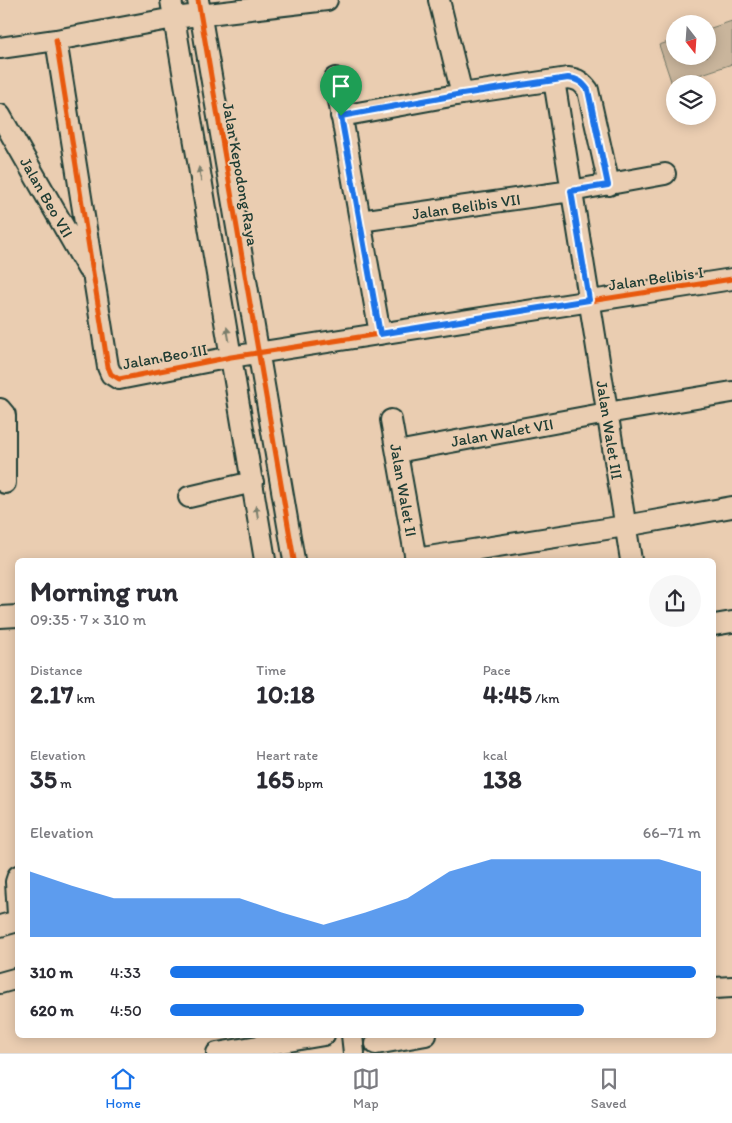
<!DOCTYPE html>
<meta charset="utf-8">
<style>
:root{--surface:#fff;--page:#f7f7f7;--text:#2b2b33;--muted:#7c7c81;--line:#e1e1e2;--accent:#1a73e8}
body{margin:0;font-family:Itim,sans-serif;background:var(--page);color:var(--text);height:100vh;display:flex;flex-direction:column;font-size:19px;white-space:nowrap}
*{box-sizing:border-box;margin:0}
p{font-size:16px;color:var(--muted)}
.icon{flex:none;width:28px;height:28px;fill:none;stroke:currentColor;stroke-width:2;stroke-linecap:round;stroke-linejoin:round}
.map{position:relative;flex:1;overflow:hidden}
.panel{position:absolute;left:15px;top:558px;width:701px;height:480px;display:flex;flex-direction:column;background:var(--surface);border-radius:8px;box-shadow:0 2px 12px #0003}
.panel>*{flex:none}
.needle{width:32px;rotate:163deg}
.tools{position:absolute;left:666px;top:15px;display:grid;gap:10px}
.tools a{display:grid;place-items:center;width:50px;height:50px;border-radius:50%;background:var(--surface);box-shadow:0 2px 12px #0003;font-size:25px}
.pin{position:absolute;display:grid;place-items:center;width:42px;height:42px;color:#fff;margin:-51px -21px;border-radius:50% 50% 50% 0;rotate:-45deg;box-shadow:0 0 5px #0007}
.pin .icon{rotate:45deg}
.round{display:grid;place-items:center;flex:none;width:52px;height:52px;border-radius:26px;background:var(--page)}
.headline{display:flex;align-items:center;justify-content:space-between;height:85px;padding:0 15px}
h1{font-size:28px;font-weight:700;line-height:38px}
.figures{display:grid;grid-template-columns:repeat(3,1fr);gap:8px;height:85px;padding:5px 15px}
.figures div{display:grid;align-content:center}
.figures b{font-size:25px;font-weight:700}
.figures small{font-size:14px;font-weight:400}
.figures p{font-size:14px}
.chart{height:140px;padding:10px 15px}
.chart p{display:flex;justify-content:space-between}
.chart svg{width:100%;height:90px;margin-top:5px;fill:var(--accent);opacity:.7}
ul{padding:0 15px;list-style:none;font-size:16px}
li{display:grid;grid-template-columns:80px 60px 1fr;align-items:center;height:38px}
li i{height:12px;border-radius:6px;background:var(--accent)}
.tabs{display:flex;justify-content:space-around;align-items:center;height:70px;border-top:1px solid var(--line);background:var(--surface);font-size:14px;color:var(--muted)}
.tabs a{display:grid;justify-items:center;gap:2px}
.tabs .current{color:var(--accent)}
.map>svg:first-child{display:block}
</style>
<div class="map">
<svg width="732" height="1053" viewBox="0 0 732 1053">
<rect width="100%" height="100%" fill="#eacdb1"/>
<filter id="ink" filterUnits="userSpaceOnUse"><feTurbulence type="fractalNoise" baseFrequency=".02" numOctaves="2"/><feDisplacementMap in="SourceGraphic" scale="10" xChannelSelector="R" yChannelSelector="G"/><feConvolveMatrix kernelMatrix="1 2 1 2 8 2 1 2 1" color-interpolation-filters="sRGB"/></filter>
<g filter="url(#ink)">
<path fill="#c9b59c" stroke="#747968" d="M732,21V64L672,84L659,45L675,40V56H708V29Z"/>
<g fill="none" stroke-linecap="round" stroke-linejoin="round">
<defs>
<path id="minor" d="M171,0L265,560
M198,0L294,560
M439,0L462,94
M56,40L108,367L111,374L119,379L231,357L732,279
M0,48L56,40L174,18L327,0
M335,78L380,334
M554,80L631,560
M0,115L88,269
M341,116L462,94L568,78C578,79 582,82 588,90L609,185
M360,221L571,191L665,174
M0,409L5,415V483
M391,420L416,560
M397,452L607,413L732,392
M189,497L253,482
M416,559L625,526L732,507
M0,617L18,616
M714,625L732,622
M18,876L16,882L18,915
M0,926L18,921
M0,983L18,978
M714,988L732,987
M352,1035L354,1053
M376,1044L426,1035
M217,1053L324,1035"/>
</defs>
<use href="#minor" stroke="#1f3d34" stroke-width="24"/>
<use href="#minor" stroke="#eacdb1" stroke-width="20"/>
<defs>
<path id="cycleway" d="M198,0L294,560
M56,40L108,367L111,374L119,379L231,357L732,279"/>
</defs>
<use href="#cycleway" stroke="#eacdb1" stroke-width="8"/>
<use href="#cycleway" stroke="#e8590c" stroke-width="5"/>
</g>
<defs><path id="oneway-solid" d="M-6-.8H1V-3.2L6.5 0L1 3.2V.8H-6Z" transform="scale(1.25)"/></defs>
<g fill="#7a7e6c">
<use href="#oneway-solid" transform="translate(200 174) rotate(-100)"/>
<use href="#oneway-solid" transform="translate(228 334) rotate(-100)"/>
<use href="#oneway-solid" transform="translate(257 512) rotate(-99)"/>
</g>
</g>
<g fill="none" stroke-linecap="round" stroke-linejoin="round" filter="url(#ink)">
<defs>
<path id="route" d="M568,78C578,79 582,82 588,90L608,185L571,191L589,300L380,334L341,116L462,94Z"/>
</defs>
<use href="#route" stroke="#fff" stroke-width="10"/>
<use href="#route" stroke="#1a73e8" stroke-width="6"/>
</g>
<g text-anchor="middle" stroke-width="4" stroke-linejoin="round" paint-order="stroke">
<g font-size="16" fill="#1f3d34" stroke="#eacdb1">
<text transform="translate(241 174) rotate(80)" y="6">Jalan Kepodong Raya</text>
<text transform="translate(47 197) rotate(60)" y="6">Jalan Beo VII</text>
<text transform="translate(466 206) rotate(-8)" y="6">Jalan Belibis VII</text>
<text transform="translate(656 278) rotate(-8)" y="6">Jalan Belibis I</text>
<text transform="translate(165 356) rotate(-10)" y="6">Jalan Beo III</text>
<text transform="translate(610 430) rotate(81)" y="6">Jalan Walet III</text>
<text transform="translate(502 432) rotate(-10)" y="6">Jalan Walet VII</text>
<text transform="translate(404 490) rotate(80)" y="6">Jalan Walet II</text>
</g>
</g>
</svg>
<div class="tools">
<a><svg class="needle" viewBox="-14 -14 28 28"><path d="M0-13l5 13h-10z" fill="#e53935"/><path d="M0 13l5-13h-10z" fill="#7c7c81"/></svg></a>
<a><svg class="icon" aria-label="layers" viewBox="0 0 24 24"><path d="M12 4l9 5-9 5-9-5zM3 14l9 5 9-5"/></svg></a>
</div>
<div class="pin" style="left:341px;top:116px;background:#1e9e55"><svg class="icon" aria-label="arrive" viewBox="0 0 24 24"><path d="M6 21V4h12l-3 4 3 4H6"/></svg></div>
<section class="panel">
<div class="headline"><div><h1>Morning run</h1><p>09:35 · 7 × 310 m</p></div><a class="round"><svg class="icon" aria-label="share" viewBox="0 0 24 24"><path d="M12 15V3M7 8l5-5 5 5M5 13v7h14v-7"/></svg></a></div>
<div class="figures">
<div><p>Distance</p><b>2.17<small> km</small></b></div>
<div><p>Time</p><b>10:18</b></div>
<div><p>Pace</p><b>4:45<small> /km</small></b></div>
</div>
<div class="figures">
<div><p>Elevation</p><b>35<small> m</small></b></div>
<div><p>Heart rate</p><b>165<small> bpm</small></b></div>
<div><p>kcal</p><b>138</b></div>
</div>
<div class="chart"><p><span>Elevation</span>66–71 m</p>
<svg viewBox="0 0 160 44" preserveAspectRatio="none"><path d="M0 44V12L10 19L20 25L30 25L40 25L50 25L60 32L70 38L80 32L90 25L100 12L110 6L120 6L130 6L140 6L150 6L160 12V44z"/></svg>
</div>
<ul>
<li><b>310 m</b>4:33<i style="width:99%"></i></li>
<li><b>620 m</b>4:50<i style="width:78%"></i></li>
</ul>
</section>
</div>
<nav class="tabs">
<a class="current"><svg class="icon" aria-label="home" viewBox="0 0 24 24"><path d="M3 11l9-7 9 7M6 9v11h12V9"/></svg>Home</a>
<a><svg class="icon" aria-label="map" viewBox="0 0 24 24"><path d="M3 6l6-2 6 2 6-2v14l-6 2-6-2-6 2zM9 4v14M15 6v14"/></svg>Map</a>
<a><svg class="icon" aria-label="saved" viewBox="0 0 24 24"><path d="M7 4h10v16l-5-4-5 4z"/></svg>Saved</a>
</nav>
